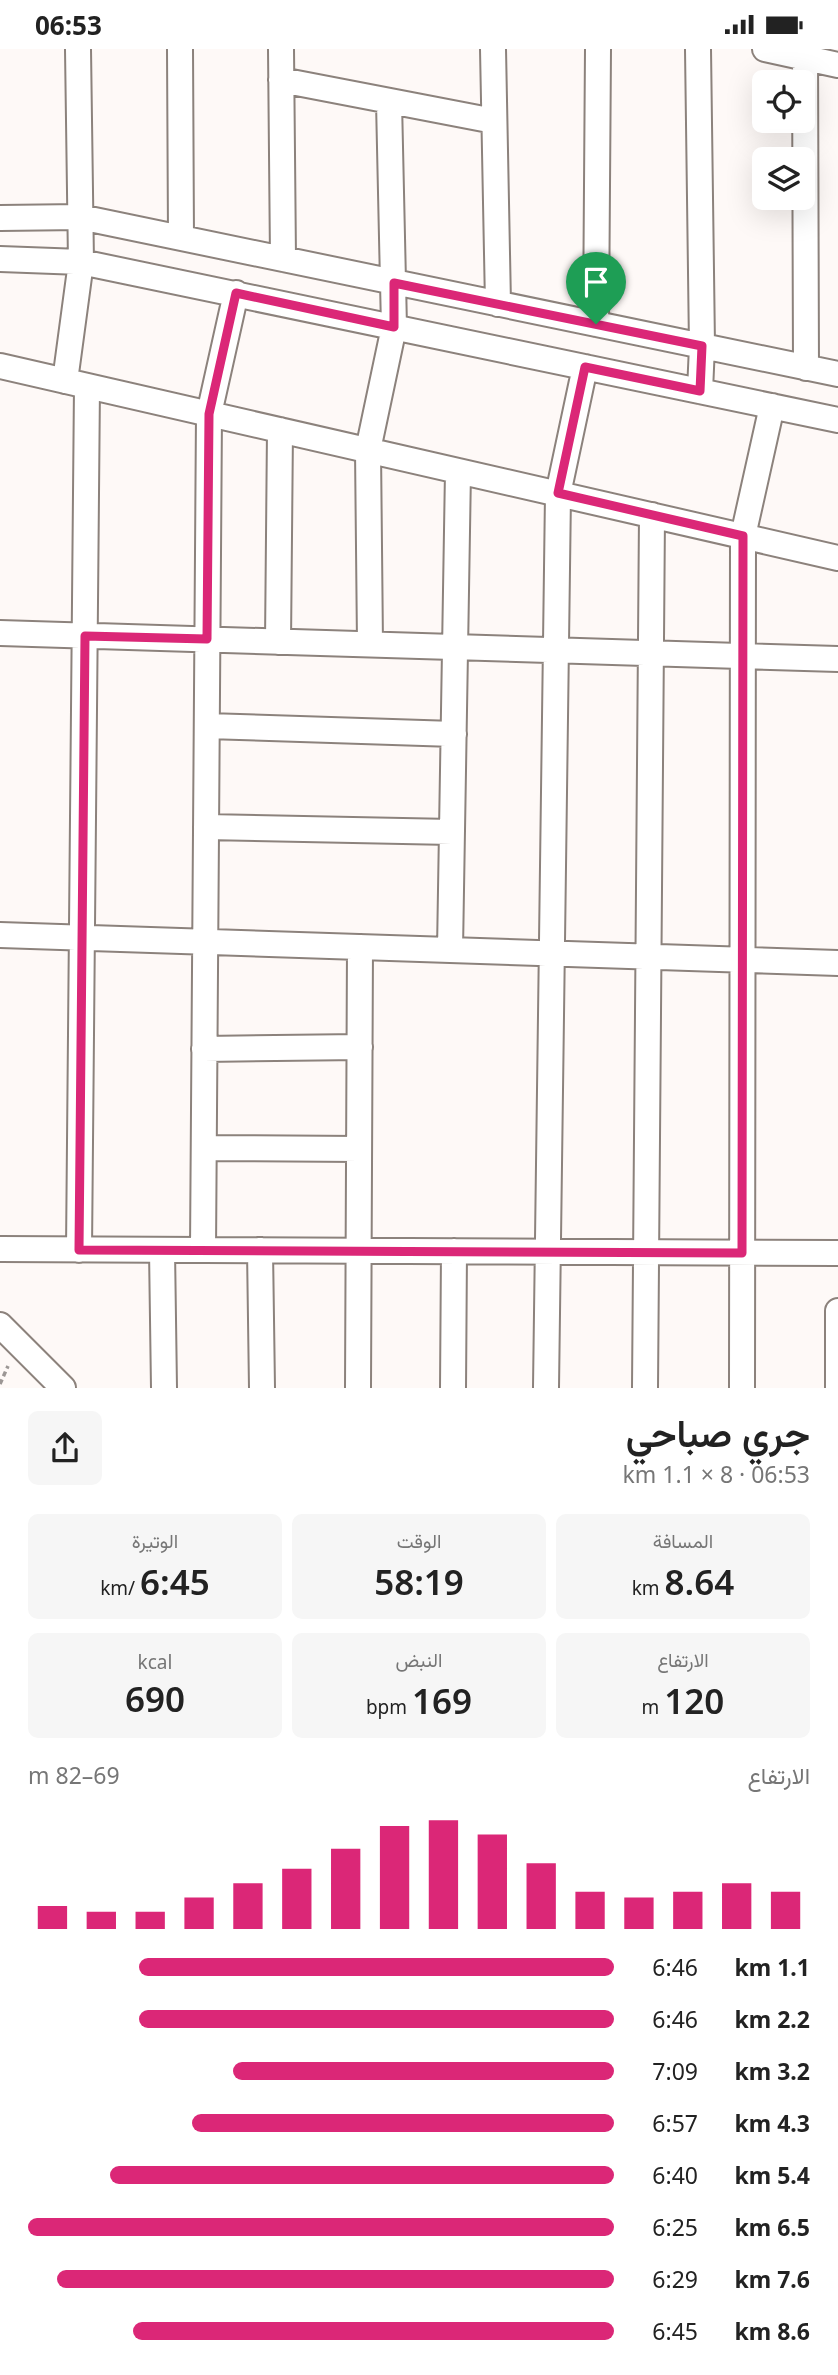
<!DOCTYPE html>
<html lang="ar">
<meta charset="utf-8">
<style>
:root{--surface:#fff;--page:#f6f6f6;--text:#222;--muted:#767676;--accent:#db2777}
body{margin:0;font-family:"Noto Sans",Vazirmatn,sans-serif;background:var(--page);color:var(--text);direction:rtl;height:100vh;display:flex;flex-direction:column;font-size:26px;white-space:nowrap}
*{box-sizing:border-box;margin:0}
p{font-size:23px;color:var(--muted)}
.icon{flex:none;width:38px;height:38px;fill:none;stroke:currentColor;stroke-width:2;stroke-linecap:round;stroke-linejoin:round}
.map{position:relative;height:1339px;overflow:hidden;direction:ltr}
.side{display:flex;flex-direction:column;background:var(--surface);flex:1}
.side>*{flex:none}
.buttons{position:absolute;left:752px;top:21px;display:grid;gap:14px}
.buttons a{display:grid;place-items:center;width:63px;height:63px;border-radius:10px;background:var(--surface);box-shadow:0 7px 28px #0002;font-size:35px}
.pin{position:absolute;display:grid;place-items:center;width:60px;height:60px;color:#fff;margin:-72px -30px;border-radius:50% 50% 50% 0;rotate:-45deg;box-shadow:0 0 7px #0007}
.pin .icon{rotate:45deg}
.round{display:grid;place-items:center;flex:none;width:74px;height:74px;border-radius:10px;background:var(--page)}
.overview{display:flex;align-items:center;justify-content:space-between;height:119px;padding:0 28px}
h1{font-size:38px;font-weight:600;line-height:52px}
.figures{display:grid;grid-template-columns:repeat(3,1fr);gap:10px;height:119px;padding:7px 28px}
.figures div{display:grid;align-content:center;border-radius:10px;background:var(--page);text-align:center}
.figures b{font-size:35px;font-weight:600}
.figures small{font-size:19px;font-weight:400}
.figures p{font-size:19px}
.chart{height:196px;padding:14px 28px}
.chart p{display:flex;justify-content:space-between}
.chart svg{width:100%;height:126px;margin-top:7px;stroke:var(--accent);stroke-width:6}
ul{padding:0 28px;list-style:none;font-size:23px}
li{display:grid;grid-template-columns:112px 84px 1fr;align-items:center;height:52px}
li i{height:18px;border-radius:9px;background:var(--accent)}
.status{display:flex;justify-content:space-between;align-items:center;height:49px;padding:0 35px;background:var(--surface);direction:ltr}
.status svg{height:19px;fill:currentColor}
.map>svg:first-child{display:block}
</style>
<div class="status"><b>06:53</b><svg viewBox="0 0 49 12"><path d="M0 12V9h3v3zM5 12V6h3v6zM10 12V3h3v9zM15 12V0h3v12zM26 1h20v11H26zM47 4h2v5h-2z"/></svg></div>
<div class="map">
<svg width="838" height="1339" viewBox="0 0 838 1339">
<rect width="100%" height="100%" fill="#fef9f7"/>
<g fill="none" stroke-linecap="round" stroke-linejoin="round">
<defs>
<path id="minor" d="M180,0L181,188
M281,0L283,210
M493,0L498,255
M698,0L702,297L700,342
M765,0L838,16
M805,0L806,319
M281,31L494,72
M0,169L80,168L838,325
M0,210L81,213L838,371
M596,275L598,0
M0,317L838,509
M65,332L81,213L78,0
M0,584L838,610
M278,593L280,381
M370,595L368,401L394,278L389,53
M207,677L454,685
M206,778L452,783
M0,886L838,914
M450,901L458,422
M204,1000L360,998
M204,1099L359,1100
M0,1200L838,1204
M79,1201L87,337
M162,1201L164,1339
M203,1201L209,365L236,244
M260,1201L262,1339
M0,1276L63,1339
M358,1339L360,898
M453,1339L454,1202
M546,1339L558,445L585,318
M645,1339L652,466
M742,1339L743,487L772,357
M838,1339V1262"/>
</defs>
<use href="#minor" stroke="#8c827c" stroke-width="28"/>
<path stroke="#9c9795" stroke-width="3.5" stroke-dasharray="5 3.5" stroke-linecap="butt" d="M0,1335L8,1317"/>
<use href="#minor" stroke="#fff" stroke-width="24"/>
</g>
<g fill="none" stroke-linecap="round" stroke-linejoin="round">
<defs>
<path id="route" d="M394,234L702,297L700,342L585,318L558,444L743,487L742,1204L79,1201L85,587L207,590L209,365L236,244L394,278Z"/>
</defs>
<use href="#route" stroke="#fff" stroke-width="14"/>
<use href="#route" stroke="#db2777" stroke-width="9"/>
</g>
</svg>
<div class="buttons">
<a><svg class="icon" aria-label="locate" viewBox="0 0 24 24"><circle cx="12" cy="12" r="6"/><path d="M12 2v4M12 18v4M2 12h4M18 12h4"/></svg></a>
<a><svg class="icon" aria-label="layers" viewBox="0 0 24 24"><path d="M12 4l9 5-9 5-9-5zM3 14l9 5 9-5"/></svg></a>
</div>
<div class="pin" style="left:596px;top:275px;background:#1e9e55"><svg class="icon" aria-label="arrive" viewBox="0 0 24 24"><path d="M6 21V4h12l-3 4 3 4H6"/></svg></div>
</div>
<section class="side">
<div class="overview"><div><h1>جري صباحي</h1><p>06:53 · 8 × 1.1 km</p></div><a class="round"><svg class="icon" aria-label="share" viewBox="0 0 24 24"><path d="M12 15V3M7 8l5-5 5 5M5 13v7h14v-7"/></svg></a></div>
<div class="figures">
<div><p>المسافة</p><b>8.64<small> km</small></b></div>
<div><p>الوقت</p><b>58:19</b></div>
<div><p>الوتيرة</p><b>6:45<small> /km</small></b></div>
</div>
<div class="figures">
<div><p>الارتفاع</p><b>120<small> m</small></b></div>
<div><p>النبض</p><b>169<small> bpm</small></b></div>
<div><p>kcal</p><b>690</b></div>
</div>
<div class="chart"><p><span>الارتفاع</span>69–82 m</p>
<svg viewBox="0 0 160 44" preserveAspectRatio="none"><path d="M5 44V36M15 44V38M25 44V38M35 44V33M45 44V28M55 44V23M65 44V16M75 44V8M85 44V6M95 44V11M105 44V21M115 44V31M125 44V33M135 44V31M145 44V28M155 44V31"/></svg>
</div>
<ul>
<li><b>1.1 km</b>6:46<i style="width:81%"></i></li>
<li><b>2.2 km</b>6:46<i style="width:81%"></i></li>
<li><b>3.2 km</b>7:09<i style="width:65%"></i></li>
<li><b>4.3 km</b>6:57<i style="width:72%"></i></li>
<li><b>5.4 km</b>6:40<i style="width:86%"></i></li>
<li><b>6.5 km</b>6:25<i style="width:100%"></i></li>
<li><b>7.6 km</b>6:29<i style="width:95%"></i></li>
<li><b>8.6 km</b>6:45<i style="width:82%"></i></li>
</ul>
</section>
